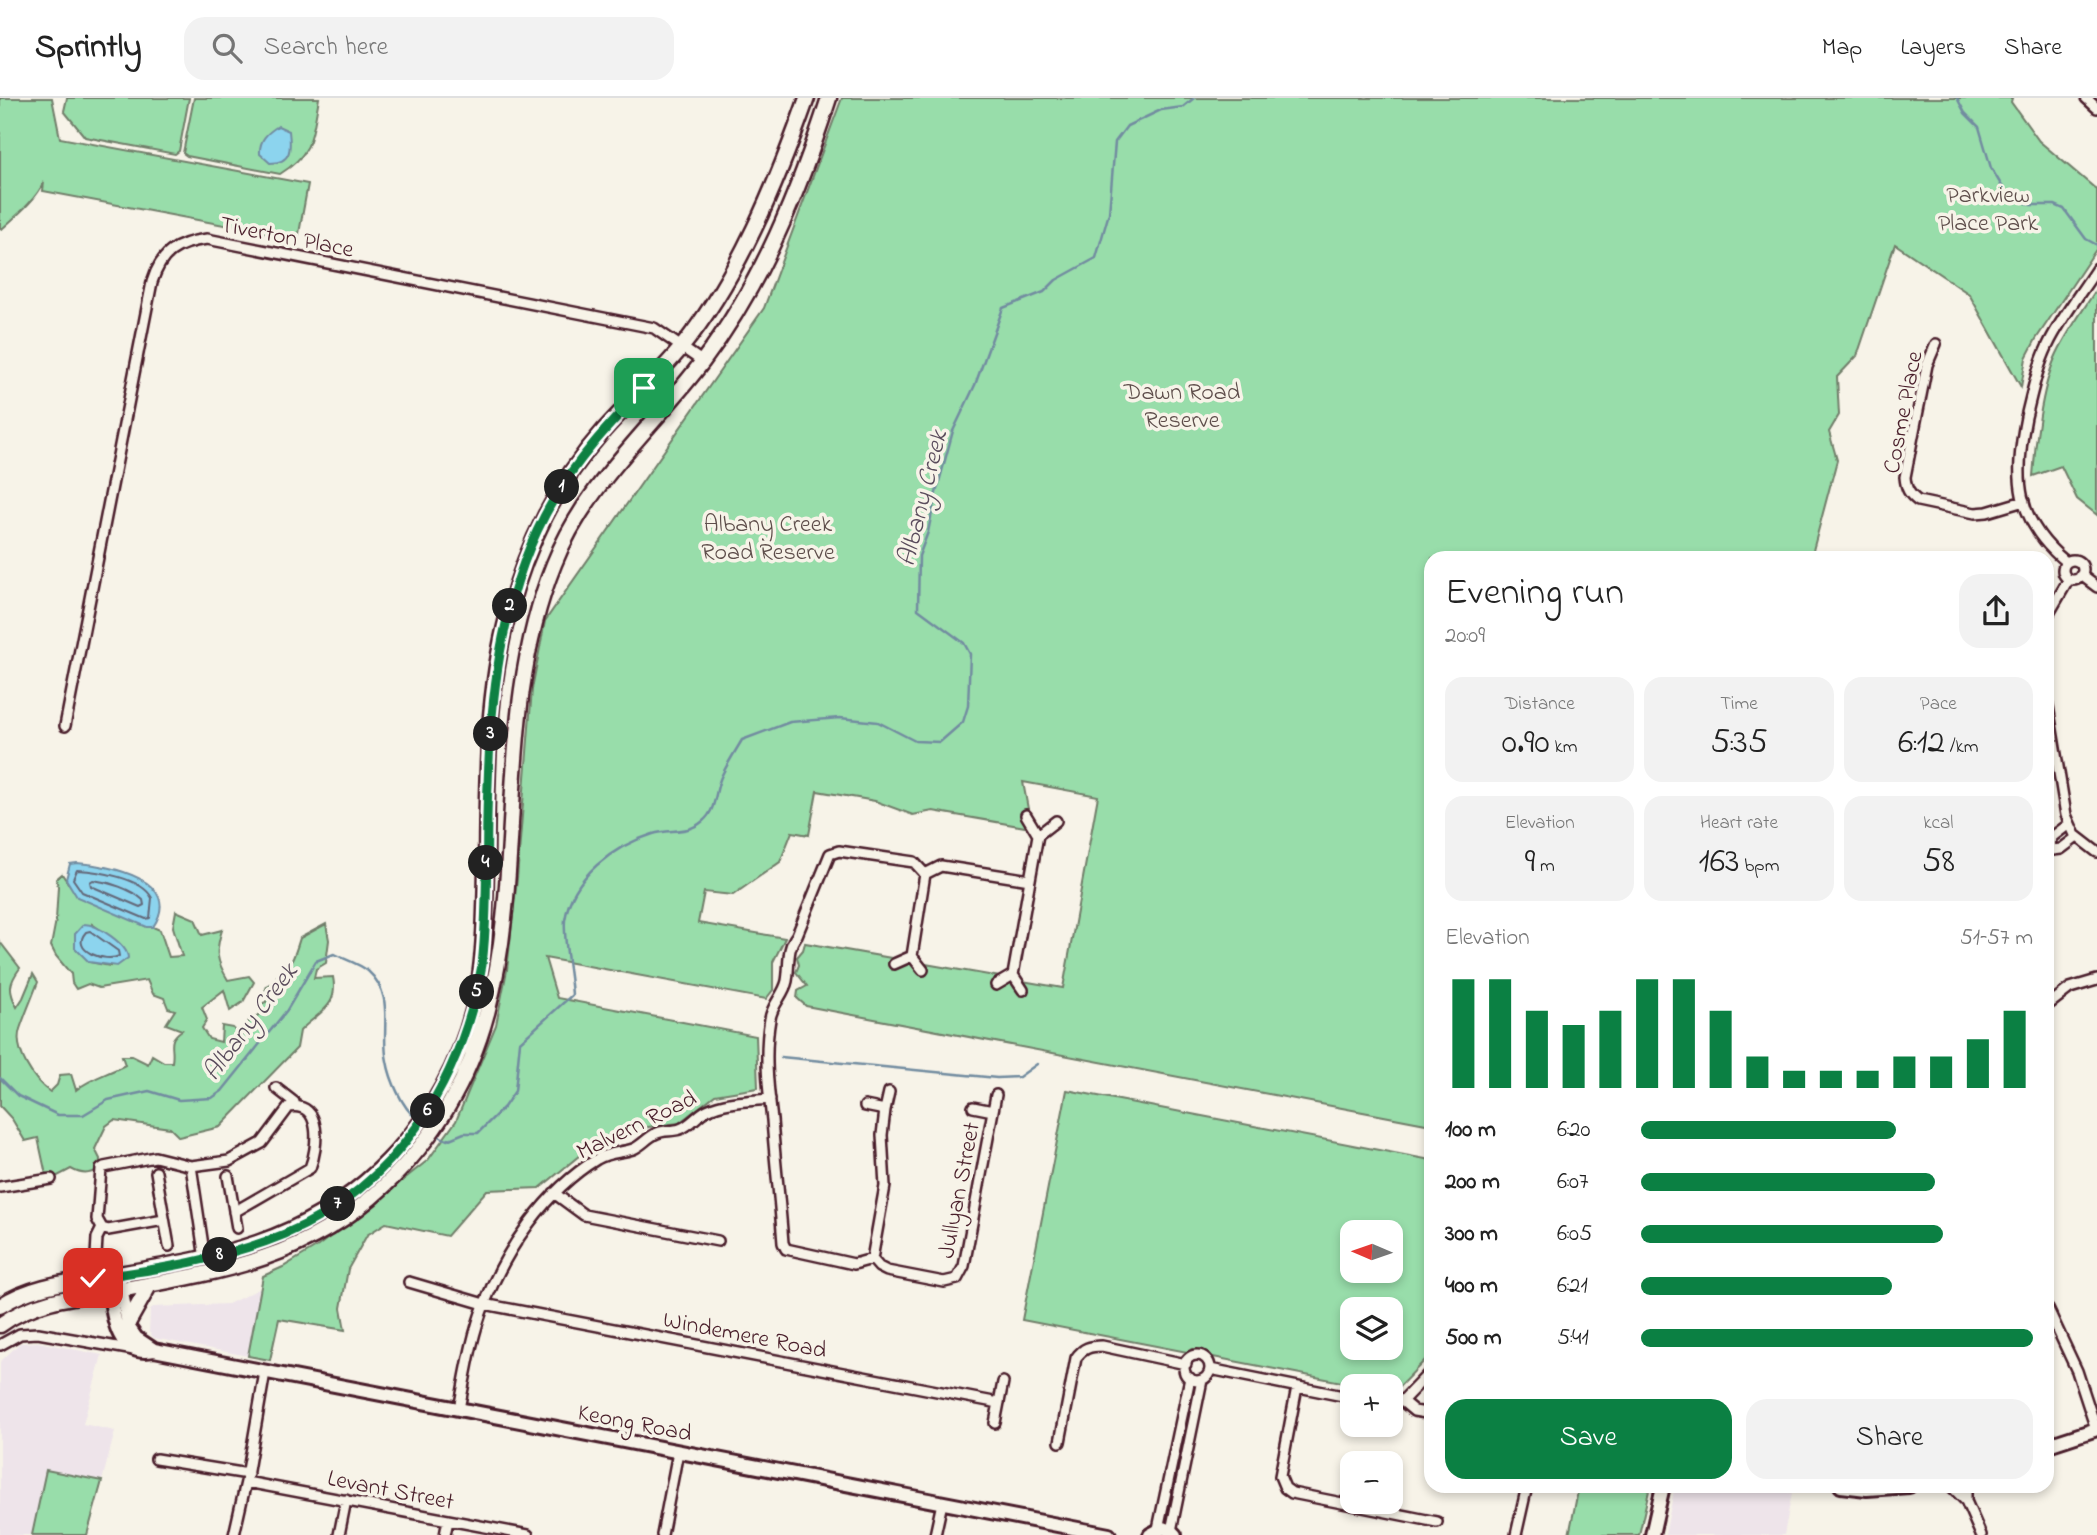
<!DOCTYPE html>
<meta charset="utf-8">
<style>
:root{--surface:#fff;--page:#f2f2f2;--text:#222;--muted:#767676;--line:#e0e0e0;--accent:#0b8043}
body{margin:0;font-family:"Indie Flower",sans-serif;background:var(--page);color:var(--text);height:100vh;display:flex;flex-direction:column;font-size:26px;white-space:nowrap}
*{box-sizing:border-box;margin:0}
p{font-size:23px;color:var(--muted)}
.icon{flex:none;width:38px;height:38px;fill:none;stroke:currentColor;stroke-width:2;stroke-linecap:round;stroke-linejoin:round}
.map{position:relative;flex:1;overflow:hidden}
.drawer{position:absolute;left:1424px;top:453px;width:630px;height:942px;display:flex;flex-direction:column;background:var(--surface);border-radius:21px;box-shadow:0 4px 10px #0003}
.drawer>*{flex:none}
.needle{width:46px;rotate:272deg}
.tools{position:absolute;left:1340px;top:1122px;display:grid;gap:14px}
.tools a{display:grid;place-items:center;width:63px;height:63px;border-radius:14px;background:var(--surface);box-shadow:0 4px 10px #0003;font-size:35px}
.pin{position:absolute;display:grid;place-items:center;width:60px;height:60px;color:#fff;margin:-30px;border-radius:14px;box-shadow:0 4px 10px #0006}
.km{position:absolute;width:35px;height:35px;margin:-18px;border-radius:50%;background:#222;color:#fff;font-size:19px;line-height:35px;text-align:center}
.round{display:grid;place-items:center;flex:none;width:74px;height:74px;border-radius:21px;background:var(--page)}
.summary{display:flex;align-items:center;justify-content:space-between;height:119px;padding:0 21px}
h1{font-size:38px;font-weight:600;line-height:52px}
.metrics{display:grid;grid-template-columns:repeat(3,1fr);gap:10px;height:119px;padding:7px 21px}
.metrics div{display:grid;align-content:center;border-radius:18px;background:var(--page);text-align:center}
.metrics b{font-size:35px;font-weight:600}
.metrics small{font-size:19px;font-weight:400}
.metrics p{font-size:19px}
.chart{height:196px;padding:14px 21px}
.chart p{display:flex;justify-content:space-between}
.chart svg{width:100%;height:126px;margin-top:7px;stroke:var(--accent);stroke-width:6}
.cta{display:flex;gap:14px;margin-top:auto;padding:14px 21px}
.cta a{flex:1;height:80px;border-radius:21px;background:var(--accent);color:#fff;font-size:28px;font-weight:600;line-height:80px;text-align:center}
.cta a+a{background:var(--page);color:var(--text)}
ul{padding:0 21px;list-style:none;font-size:23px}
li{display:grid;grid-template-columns:112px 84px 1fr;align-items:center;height:52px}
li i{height:18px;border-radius:9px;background:var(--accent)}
header{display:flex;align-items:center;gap:42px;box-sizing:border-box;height:98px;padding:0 35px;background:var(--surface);border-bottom:2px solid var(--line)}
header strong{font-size:33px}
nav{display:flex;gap:38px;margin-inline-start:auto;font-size:24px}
.search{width:490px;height:63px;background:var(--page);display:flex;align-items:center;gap:18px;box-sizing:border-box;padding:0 24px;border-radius:21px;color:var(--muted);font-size:26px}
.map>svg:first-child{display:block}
</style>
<header>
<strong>Sprintly</strong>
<div class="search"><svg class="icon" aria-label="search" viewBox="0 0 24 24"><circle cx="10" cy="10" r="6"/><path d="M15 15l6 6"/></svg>Search here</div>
<nav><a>Map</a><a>Layers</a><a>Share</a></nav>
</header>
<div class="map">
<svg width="2097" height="1437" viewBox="0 0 2097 1437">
<rect width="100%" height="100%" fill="#f7f3e8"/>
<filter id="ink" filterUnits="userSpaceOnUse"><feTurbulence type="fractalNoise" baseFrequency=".0143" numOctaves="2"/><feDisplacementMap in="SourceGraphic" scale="14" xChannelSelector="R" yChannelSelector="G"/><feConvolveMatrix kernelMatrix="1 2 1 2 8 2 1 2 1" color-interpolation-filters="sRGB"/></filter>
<g filter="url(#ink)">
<path fill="#eee4ea" d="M261,1190L248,1258L154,1240L149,1234L150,1213L153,1209L228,1206Z
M38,1244L102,1257L83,1326L115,1333L102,1383L46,1372L32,1437H0V1264L20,1245Z
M1675,1388H1754L1792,1395L1784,1437H1665Z"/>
<path fill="#98ddaa" stroke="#717e6a" stroke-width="2" fill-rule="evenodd" d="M0,0H52L60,40L308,86L298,141L43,93L44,84C35,103 17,117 2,131L0,130Z
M67,0H189L179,53L175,56L85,39L64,13Z
M194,0H319C312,37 314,55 280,76L187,58L183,55Z
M842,0H2012L2011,4L2039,43L2097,92V150L2036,241L2026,260L2021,289L1969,196L1895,146L1857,258L1837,279L1839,317L1829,334L1837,362L1811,460H1432L1431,1027L806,908L797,900L798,893L807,888L796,874L799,867L797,859L803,852L805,845L1063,890L1098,698L1023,684L1028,711L1025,729L933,713L913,717L875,703L817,693L809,737L792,734L780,764L733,797L704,794L698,825L785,840L773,864V892L766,901L545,860L557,900L756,938L758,990L715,997L679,1025L648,1029L620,1041L591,1048L540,1090L487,1092L447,1138L386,1125L367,1137L348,1171L341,1210L345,1232L279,1221L270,1262L248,1258L263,1178L283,1169L318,1148L374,1105L428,1062L456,1023L496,927L507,872L517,781L532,591L545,523L764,210Z
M2097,190V417L2077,401L2061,368L2033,378C2035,344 2042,291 2055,260C2065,236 2083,213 2097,190Z
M62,776L68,785L147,829H153L160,832L169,859L182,858L173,829L176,813L195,821L202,837L222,832C215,854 216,862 228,882L249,878L254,884L243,904L230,913L224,892L202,909L207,922L202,930L209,941L221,944L222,928L233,930L238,936L245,937L249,922L261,916L258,907L266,904L264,896L267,888L275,884L277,878C291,872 296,853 300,840L326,826L329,842L326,865L316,871L314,880L333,879C339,910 318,914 300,933L297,950L220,1029L179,1039L170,1030L114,1022L106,1028L95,1051L100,1061L99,1071C89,1077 82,1077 71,1071L54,1080L46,1077L38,1040L25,1043L12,1021L0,1008V844L20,870C9,885 8,892 17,909L23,900L33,876L38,884C32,900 25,916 20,931C13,952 34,983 50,994L57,987L60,977L71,976L76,992C91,980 108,976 125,967L122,958H132L148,966L152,957L164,964H172C175,948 166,943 182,932L166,926L175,912L168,910L164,900L153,896L147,882L99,890L88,886L76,891L72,885L71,876L56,858L51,848L56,822L58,788L56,781ZM92,826L112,840L110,868L89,864Z
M1067,992L1431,1062V1256L1394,1294H1391V1288H1362L1022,1222ZM1353,1134H1391V1172H1353ZM1353,1211H1391V1250H1353Z
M46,1372L102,1383L87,1437H32Z
M1579,1388H1650L1639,1437H1569Z"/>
<path fill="#8cd4ee" stroke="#728ca0" stroke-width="2" d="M278,28L289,33C291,50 292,65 270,65L260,56C259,42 267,35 278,28Z
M77,765C108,767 185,782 153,829H147L77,799L66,781L70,766Z
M84,826C97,826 128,847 128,860L117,868L89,864L75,850V836Z"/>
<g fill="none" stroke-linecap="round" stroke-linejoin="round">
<path stroke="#646779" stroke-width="2" d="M77,772C98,773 142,780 152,800L150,820L146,821L82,794L73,781Z
M93,782C109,784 131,791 143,802L144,807L140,809L91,788L90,784Z
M90,833L118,853L119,858C106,865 69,853 86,834Z"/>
<path stroke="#728ca0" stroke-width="2.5" d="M1957,0L1965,15L1979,29L1991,70L2006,95L2031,107H2055L2064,111L2086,141L2097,147
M781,959L997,980L1019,979L1037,966
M0,980L18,998L58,1017H83L108,1002L149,993L179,1002L212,1000L222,993L287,912L316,863L334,856C344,861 360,866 368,873C396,898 380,932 387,963C390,981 402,1009 416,1020
M435,1036L447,1042L464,1035H478L504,1009L515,993L520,944L572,897C571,879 563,838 565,822C572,778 614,748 653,736C670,730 687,737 703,723C717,711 714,695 721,679C727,666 735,654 742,642L790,624L840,620L878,624L915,643L940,644L963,624L968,608L970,556L964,545L918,511L919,458L928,434L936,395L953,333L975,287L1003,210L1044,194L1056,182L1096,160L1109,115L1115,44L1127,28L1161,12L1183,9L1194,0"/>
<defs>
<path id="street" d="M2086,0L2097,10
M1936,246L1927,267L1905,379C1906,391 1909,396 1918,403L1975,415L1987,414L2024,403
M2063 472a10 10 0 1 1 20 0a10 10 0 1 1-20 0Z
M2066,464C2015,422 2014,380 2026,319C2032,295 2037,270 2048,247C2061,220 2081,195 2097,170
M2081,477L2097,489
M2048,517L2069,481
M2048,608L2066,717L2075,737L2097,754
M65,628L152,184C161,155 176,145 207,141L654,230L703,264
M1026,717L1038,737L1056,723
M2069,726L2052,739L2049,746L2053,752L2061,751L2077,739
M912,858L925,776
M894,866L912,858L923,872
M1013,877L1038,737
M996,887L1013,877L1023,892
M2048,907L2070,890L2097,882
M276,990L294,1004L295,1008
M865,1008L885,1012L889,994
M973,1009L993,1013L996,997
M993,1013L964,1168L957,1181L944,1184L887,1173L879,1169L872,1161L854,1166L786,1151L783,1145C780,1104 775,1063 772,1022C768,989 764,955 770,921C772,906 784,897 787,883C790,866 786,851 797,837L830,756L839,753L914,764L925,776L941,768L1030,782
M191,1068L205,1161
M156,1074L169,1148
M228,1078L237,1130
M0,1089L51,1081
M554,1095L584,1117L718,1143
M164,1122L108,1132L102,1130L97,1121L101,1071L104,1069L155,1059L191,1068L229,1063L262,1045L289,1009C323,1003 318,1050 310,1070L234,1114
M96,1158L97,1140L102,1130
M872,1161L885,1088L882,1037L885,1012
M409,1184L484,1206L999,1305
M2048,1211L2077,1273L2096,1331
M0,1247L20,1236L38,1235L134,1252
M1184 1270a13 13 0 1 1 26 0a13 13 0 1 1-26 0Z
M1210,1271L1353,1300
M1297,1289L1280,1378L1285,1390L1292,1395L1437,1424
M1402,1303L1414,1313L1432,1316
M1391,1306L1402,1303L1432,1272
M459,1311C466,1276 471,1240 484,1207C506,1151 545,1093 597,1061C609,1054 620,1055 633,1051C641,1048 647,1040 655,1036C663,1031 672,1034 680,1031C691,1027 697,1017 707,1012C725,1003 749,1003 770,1001
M995,1325L1003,1284
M1060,1344L1076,1260C1083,1250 1090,1248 1102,1248L1186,1266
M156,1361L248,1376
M246,1384L528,1437
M1951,1388L1966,1403L1981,1437
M1966,1403V1388
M1158,1431L1190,1280
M1171,1433L1202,1282
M234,1437L246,1384L265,1274
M339,1437L346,1402
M445,1437L448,1422
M662,1437L678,1354
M935,1437L942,1405
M1516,1437L1527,1388"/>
<path id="secondary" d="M118,1176L129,1230L136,1240L154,1252
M109,1185C113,1214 114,1260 154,1252L1109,1437
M2048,1347L2097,1331
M1841,1388L1867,1391L1909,1388
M1150,1437L1163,1430L1171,1433L1175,1437
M1652,1437L1663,1388"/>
<path id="primary" d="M0,1208C32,1187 70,1184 107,1178C212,1160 298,1148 379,1072C429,1025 465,959 478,891C485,852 485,812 486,771C487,687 486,598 508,516C527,446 556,386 604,332C629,304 657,279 681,250C738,180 777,85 807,0
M128,1225L150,1186
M0,1227C37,1200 80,1198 124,1191C222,1174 308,1160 384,1088C570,913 469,676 554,466C586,385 652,331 703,263C762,185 799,93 829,0"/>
</defs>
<use href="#street" stroke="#4a1f2b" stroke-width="14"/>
<use href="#secondary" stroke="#4a1f2b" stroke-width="18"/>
<use href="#primary" stroke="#4a1f2b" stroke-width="19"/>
<use href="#street" stroke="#f7f3e8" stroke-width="9"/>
<use href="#secondary" stroke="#f7f3e8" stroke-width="12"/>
<use href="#primary" stroke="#f7f3e8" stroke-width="14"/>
</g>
</g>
<g fill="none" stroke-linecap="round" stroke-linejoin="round" filter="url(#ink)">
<defs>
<path id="route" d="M93,1180C157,1172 225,1161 285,1136C398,1088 461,983 482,867C489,808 485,747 488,687C491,589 503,487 554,401C578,359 612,324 644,290"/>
</defs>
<use href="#route" stroke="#fff" stroke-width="14"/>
<use href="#route" stroke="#0b8043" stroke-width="9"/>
</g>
<g text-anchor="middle" stroke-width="7" stroke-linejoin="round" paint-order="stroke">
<g font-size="24" fill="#5e4e4b" stroke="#f7f3e8">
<text x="1988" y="104">Parkview<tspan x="1988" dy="28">Place Park</tspan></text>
<text x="1182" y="301">Dawn Road<tspan x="1182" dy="28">Reserve</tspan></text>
<text x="768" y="433">Albany Creek<tspan x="768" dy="28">Road Reserve</tspan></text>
</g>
<g font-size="24" fill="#4a1f2b" stroke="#f7f3e8">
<text transform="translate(287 138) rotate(11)" y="8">Tiverton Place</text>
<text transform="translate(1902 314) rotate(-79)" y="8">Cosme Place</text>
<text transform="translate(636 1026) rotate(-26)" y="8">Malvern Road</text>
<text transform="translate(958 1092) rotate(-79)" y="8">Jullyan Street</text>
<text transform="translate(745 1236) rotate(11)" y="8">Windemere Road</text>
<text transform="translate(635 1324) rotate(11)" y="8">Keong Road</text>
<text transform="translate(391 1391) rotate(11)" y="8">Levant Street</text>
</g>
<g font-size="26" font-style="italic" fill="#5a4c5c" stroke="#f7f3e8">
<text transform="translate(921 400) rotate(-76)" y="9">Albany Creek</text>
<text transform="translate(249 923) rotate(-53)" y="9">Albany Creek</text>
</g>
</g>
</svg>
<div class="tools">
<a><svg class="needle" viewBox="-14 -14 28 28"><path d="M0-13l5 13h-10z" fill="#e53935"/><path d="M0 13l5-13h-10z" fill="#767676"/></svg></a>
<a><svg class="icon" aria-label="layers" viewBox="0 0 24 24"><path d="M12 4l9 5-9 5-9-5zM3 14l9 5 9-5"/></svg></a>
<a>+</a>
<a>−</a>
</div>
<div class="pin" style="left:644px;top:290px;background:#1e9e55"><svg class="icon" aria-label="arrive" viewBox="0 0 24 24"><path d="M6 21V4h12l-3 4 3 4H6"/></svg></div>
<div class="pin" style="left:93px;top:1180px;background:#d93025"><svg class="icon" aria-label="check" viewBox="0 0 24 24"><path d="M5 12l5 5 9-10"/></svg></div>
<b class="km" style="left:562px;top:389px">1</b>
<b class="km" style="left:510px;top:508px">2</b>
<b class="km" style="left:491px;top:636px">3</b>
<b class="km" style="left:486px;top:765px">4</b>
<b class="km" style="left:477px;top:894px">5</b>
<b class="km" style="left:428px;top:1013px">6</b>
<b class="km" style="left:338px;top:1106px">7</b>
<b class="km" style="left:220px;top:1157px">8</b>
<section class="drawer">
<div class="summary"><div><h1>Evening run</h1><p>20:09</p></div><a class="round"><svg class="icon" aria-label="share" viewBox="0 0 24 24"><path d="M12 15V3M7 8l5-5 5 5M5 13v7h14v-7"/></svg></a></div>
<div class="metrics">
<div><p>Distance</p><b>0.90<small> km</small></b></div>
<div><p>Time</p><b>5:35</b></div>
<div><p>Pace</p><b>6:12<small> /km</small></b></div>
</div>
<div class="metrics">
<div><p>Elevation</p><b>9<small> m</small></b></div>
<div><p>Heart rate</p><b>163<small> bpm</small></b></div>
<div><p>kcal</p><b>58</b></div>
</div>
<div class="chart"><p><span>Elevation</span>51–57 m</p>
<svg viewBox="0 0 160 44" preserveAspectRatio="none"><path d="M5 44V6M15 44V6M25 44V17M35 44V22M45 44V17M55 44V6M65 44V6M75 44V17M85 44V33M95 44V38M105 44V38M115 44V38M125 44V33M135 44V33M145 44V27M155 44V17"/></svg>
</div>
<ul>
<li><b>100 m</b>6:20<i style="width:65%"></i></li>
<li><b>200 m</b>6:07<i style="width:75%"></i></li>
<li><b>300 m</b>6:05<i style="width:77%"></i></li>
<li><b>400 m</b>6:21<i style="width:64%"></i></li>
<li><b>500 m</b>5:41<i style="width:100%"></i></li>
</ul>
<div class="cta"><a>Save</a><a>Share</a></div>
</section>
</div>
